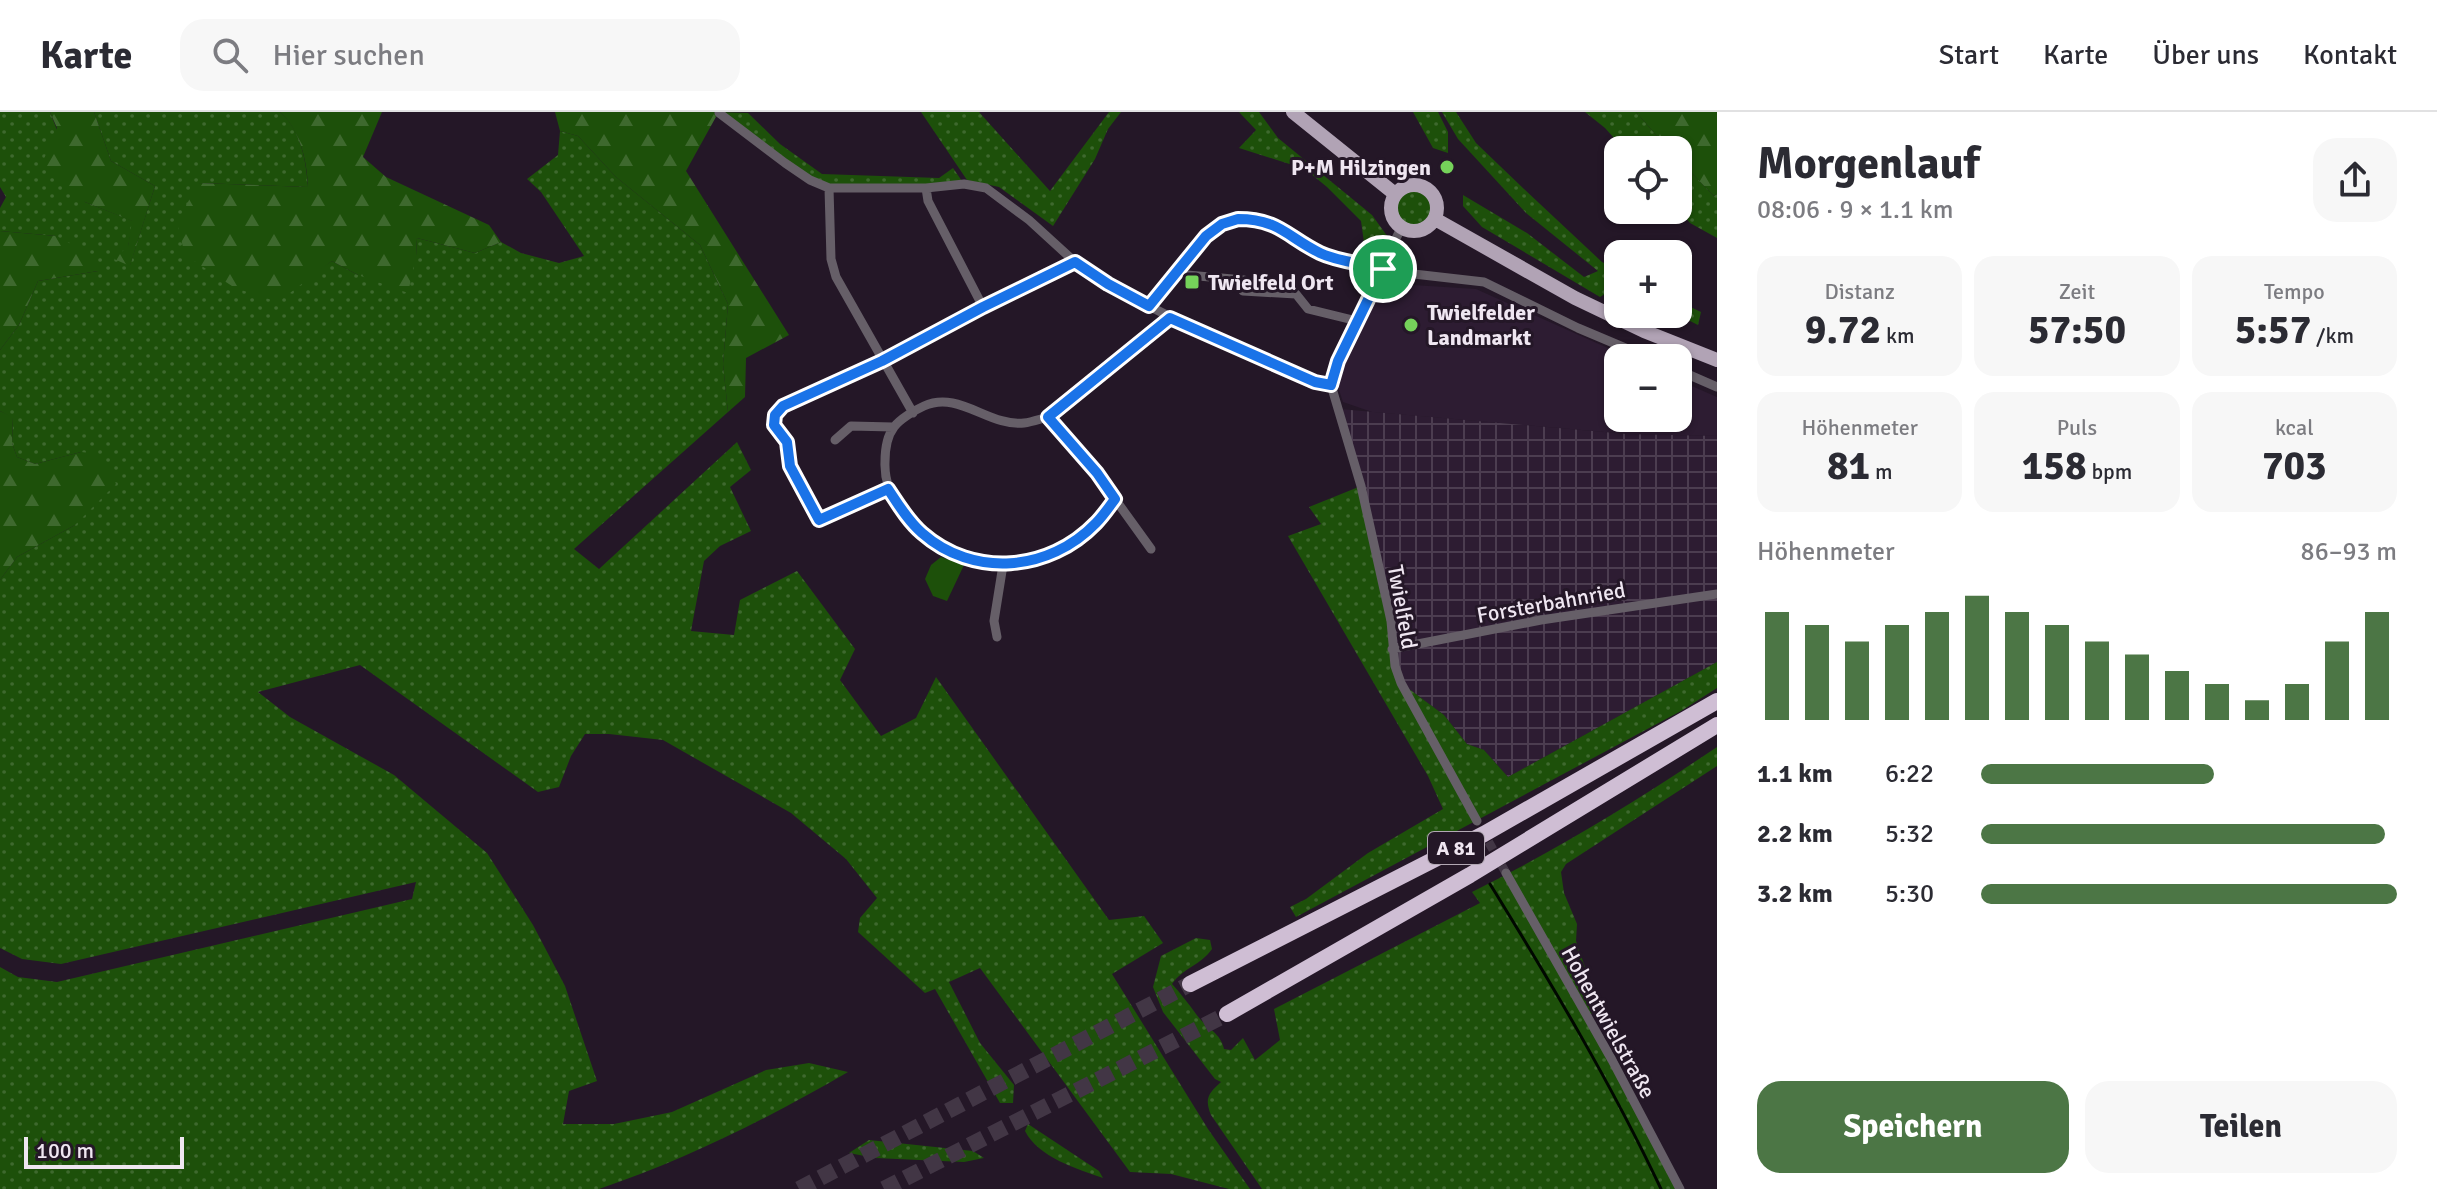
<!DOCTYPE html>
<html lang="de">
<meta charset="utf-8">
<style>
:root{--surface:#fff;--page:#f7f7f7;--text:#2b2b33;--muted:#7c7c81;--line:#e1e1e2;--accent:#4c7645}
body{margin:0;font-family:Signika,sans-serif;background:var(--page);color:var(--text);height:100vh;display:flex;flex-direction:column;font-size:30px;white-space:nowrap}
*{box-sizing:border-box;margin:0}
p{font-size:26px;color:var(--muted)}
.icon{flex:none;width:44px;height:44px;fill:none;stroke:currentColor;stroke-width:2;stroke-linecap:round;stroke-linejoin:round}
.map{position:relative;flex:1;overflow:hidden}
.side{display:flex;flex-direction:column;background:var(--surface);width:720px}
.side>*{flex:none}
.controls{position:absolute;left:1604px;top:24px;display:grid;gap:16px}
.controls a{display:grid;place-items:center;width:88px;height:88px;border-radius:16px;background:var(--surface);box-shadow:0 2px 6px #0004;font-size:40px}
.scale{position:absolute;left:24px;bottom:20px;width:160px;box-sizing:border-box;padding-left:8px;border:4px solid #efe6f1;border-top:0;font-size:22px;line-height:28px;white-space:nowrap;color:#efe6f1;-webkit-text-stroke:6px #241727;paint-order:stroke}
.pin{position:absolute;display:grid;place-items:center;width:68px;height:68px;color:#fff;margin:-34px;border:4px solid #fff;border-radius:50%;box-shadow:0 2px 8px #0007}
.round{display:grid;place-items:center;flex:none;width:84px;height:84px;border-radius:24px;background:var(--page)}
.head{display:flex;align-items:center;justify-content:space-between;height:136px;padding:0 40px}
h1{font-size:44px;font-weight:700;line-height:60px}
.figures{display:grid;grid-template-columns:repeat(3,1fr);gap:12px;height:136px;padding:8px 40px}
.figures div{display:grid;align-content:center;border-radius:20px;background:var(--page);text-align:center}
.figures b{font-size:40px;font-weight:700}
.figures small{font-size:22px;font-weight:400}
.figures p{font-size:22px}
.chart{height:224px;padding:16px 40px}
.chart p{display:flex;justify-content:space-between}
.chart svg{width:100%;height:144px;margin-top:8px;stroke:var(--accent);stroke-width:6}
.action{display:flex;gap:16px;margin-top:auto;padding:16px 40px}
.action a{flex:1;height:92px;border-radius:24px;background:var(--accent);color:#fff;font-size:32px;font-weight:700;line-height:92px;text-align:center}
.action a+a{background:var(--page);color:var(--text)}
ul{padding:0 40px;list-style:none;font-size:26px}
li{display:grid;grid-template-columns:128px 96px 1fr;align-items:center;height:60px}
li i{height:20px;border-radius:10px;background:var(--accent)}
header{display:flex;align-items:center;gap:48px;box-sizing:border-box;height:112px;padding:0 40px;background:var(--surface);border-bottom:2px solid var(--line)}
header strong{font-size:38px}
nav{display:flex;gap:44px;margin-inline-start:auto;font-size:28px}
.search{width:560px;height:72px;background:var(--page);display:flex;align-items:center;gap:20px;box-sizing:border-box;padding:0 28px;border-radius:24px;color:var(--muted);font-size:30px}
main{display:flex;flex:1;min-height:0}
.map>svg:first-child{display:block}
</style>
<header>
<strong>Karte</strong>
<div class="search"><svg class="icon" aria-label="search" viewBox="0 0 24 24"><circle cx="10" cy="10" r="6"/><path d="M15 15l6 6"/></svg>Hier suchen</div>
<nav><a>Start</a><a>Karte</a><a>Über uns</a><a>Kontakt</a></nav>
</header>
<main>
<div class="map">
<svg width="1717" height="1077" viewBox="0 0 1717 1077">
<defs>
<pattern id="industrial-grid" width="8" height="8" patternUnits="userSpaceOnUse" patternTransform="scale(2)"><rect width="8" height="8" fill="#2d1c32"/><path d="M0 4h8M4 0v8" fill="none" stroke="#4c3d50"/></pattern>
<pattern id="grass-dots" width="8" height="8" patternUnits="userSpaceOnUse" patternTransform="scale(2)"><rect width="8" height="8" fill="#1d500a"/><path d="M2 2h.1M6 6h.1" fill="none" stroke="#3e692e" stroke-width="1.8" stroke-linecap="round"/></pattern>
<pattern id="forest-firs" width="22" height="20" patternUnits="userSpaceOnUse" patternTransform="scale(2)"><rect width="22" height="20" fill="#1d500a"/><path d="M5 1l3.5 6h-7zM16 11l3.5 6h-7z" fill="#3e692e"/></pattern>
</defs>
<rect width="100%" height="100%" fill="#241727"/>
<path fill="#2d1c32" d="M1397,172L1476,177L1630,246H1618V306H1678V268L1717,285V324L1627,322L1372,300L1343,290L1337,272L1341,258L1382,173Z"/>
<path fill="url(#industrial-grid)" d="M1339,297L1627,322L1717,324V550L1508,665L1484,638L1467,632L1444,603L1401,571L1391,509Z"/>
<path fill="url(#grass-dots)" d="M0,0H50L85,90L133,109L128,135L130,153L155,74L111,49L94,0H280C301,18 306,48 308,75L198,71L305,167L332,149L358,163L416,144L417,126L475,141L501,130L521,141L559,151L584,144L541,80L527,67L558,43L560,19L578,24L616,65L700,133L728,192L723,252L728,300L574,437L599,457L737,330L751,358L730,375L751,419L720,434L704,449L691,519L734,523L740,488L797,459L855,537L840,568L881,624L916,606L936,565L1109,808L1144,804L1163,831L1112,862L1208,1017L1250,1077H1229L1171,1062L1130,1060L980,856L949,870L980,931L1014,973L1013,991H1000L935,877L925,881L858,820L860,806L877,786L846,747L791,701L663,628L609,622H585L571,644L559,675L538,680L360,553L258,580L290,605L394,663L487,741L533,813L565,874L597,969L569,979L563,1012H614L672,1000L766,958L809,951L848,960C769,1006 685,1048 599,1077H0V855L18,865L57,870L412,787L416,770L61,852L22,847L0,836V468L17,445L75,413L81,340L35,352L17,345L12,331L13,306L0,299V238L19,213L38,169L98,159L56,124L0,119V96L6,85L0,75Z
M718,0L748,1L780,32L822,62L939,66L953,56L964,72L829,76L810,68Z
M921,0H979L1050,79L1109,0H1121L1108,17L1095,47L1053,114L999,75L967,68Z
M1239,0H1259L1278,26L1372,103L1390,128L1382,144L1366,145L1361,109L1327,75L1305,57L1239,36L1256,18Z
M1413,0H1438L1448,20V41L1433,36Z
M1442,0H1456L1476,31L1524,77L1602,150L1618,158V174L1600,185L1482,115L1463,94V83L1527,121L1584,165L1598,159L1526,101L1458,27Z
M1585,0H1636L1669,38H1625L1605,16Z
M1678,47L1714,84L1717,82V126L1690,111L1678,97Z
M1397 96a18 18 0 1 1 36 0a18 18 0 1 1-36 0Z
M1678,189L1701,200L1698,213L1676,202H1678Z
M1361,374L1401,571L1444,603L1467,632L1484,638L1508,665L1717,550V576L1681,599L1296,805L1290,795L1306,787L1368,741L1443,697L1428,664L1288,424L1321,412L1309,395Z
M1717,635V654L1566,752L1561,760L1564,781L1577,812L1576,829L1600,899L1587,903L1680,1077H1262L1211,1003C1204,986 1209,981 1221,970L1215,967L1163,900L1153,875L1161,844L1196,826L1210,828L1212,837C1201,853 1183,856 1172,872C1181,882 1188,891 1196,902C1206,916 1221,921 1224,937L1231,938L1243,926L1255,948L1280,928L1274,897L1480,791L1472,780C1557,738 1638,688 1717,635Z
M1028,1012L1099,1059L1103,1066C1077,1057 1038,1045 1025,1019Z
M869,1028L973,1039L984,1046L964,1050L875,1046L849,1041Z"/>
<path fill="url(#forest-firs)" d="M50,0H94L111,49L155,74L130,154L114,147L128,134L132,109L85,90L41,54L57,16Z
M280,0H382L363,45L386,65L489,113L501,130L475,141L417,126L416,144L408,181L358,163L332,149L278,190L235,176L185,143L177,111L198,71L308,75C307,48 300,18 280,0Z
M555,0H714L717,3L686,59L789,223L746,246L745,285L728,300L723,252L728,192L700,133L616,65L578,24L560,19Z
M1636,0H1717V82L1714,84L1678,47V38H1669Z
M0,119L56,124L98,146V159L38,169L19,213L0,238Z
M0,299L13,305L12,331L17,345L35,352L81,340L99,342L116,372L75,413L17,445L0,468Z"/>
<path fill="#1d500a" d="M941,445L964,453L947,489L933,484L925,467L931,453Z"/>
<g fill="none" stroke-linecap="round" stroke-linejoin="round">
<path stroke="#000800" stroke-width="3" d="M1490,772C1551,871 1611,971 1661,1077"/>
<path stroke="#423645" stroke-width="9" stroke-dasharray="9 4.5" stroke-linecap="butt" d="M1482,718L1506,761"/>
<path stroke="#423645" stroke-width="16" stroke-dasharray="16 8" stroke-linecap="butt" d="M799,1077L1190,872
M884,1077L1227,902"/>
<path stroke="#665f68" stroke-width="9" d="M719,1L785,51L810,68L829,76H926L964,72L986,76L1029,108L1075,150
M829,76L831,147L836,165L913,301
M926,76L928,89L983,195
M1401,116L1338,249L1331,273L1361,374L1391,509L1395,554L1401,571L1477,709
M1187,163L1244,168L1243,179L1296,182L1308,197L1357,209
M1149,194L1206,124L1222,112L1238,107H1258L1276,113L1319,141L1338,148L1405,161L1484,170L1578,216L1649,246
M1678,258L1717,275
M1048,305C1040,307 1032,310 1024,311C989,315 959,278 924,294C915,298 900,307 894,315C887,324 885,339 885,350C883,396 932,436 973,449C990,454 1011,454 1028,450C1064,443 1093,414 1115,387L1097,361L1048,305L1170,206
M835,328L851,314L893,315
M888,377L819,408L790,354L787,330L774,313L775,303L783,294L882,249L983,195L1075,150C1150,201 1233,234 1315,270L1331,273
M1115,387L1151,437
M997,525L994,509L1003,453
M1392,537L1541,508L1717,482
M1506,761L1612,948L1680,1077"/>
<path stroke="#b1a3b5" stroke-width="14" d="M1293,0L1395,82
M1391 96a23 23 0 1 1 46 0a23 23 0 1 1-46 0Z
M1435,107L1575,186L1644,219L1717,248"/>
<path stroke="#cfbed4" stroke-width="16" d="M1190,872L1484,722L1717,589
M1227,902L1470,763L1717,613"/>
</g>
<g fill="none" stroke-linecap="round" stroke-linejoin="round">
<defs>
<path id="route" d="M1238,107C1279,107 1287,125 1320,141C1339,150 1362,151 1383,157L1338,249L1331,273L1315,270L1170,206L1048,305L1097,361L1115,387C1109,395 1103,404 1096,411C1049,460 973,466 922,421C908,409 898,392 888,377L819,408L790,354L787,330L774,313L775,303L783,294L882,249L983,195L1075,150L1108,172L1149,194L1206,124L1222,112Z"/>
</defs>
<use href="#route" stroke="#fff" stroke-width="16"/>
<use href="#route" stroke="#1a73e8" stroke-width="10"/>
</g>
<g fill="#75d25a" stroke="#241727" stroke-width="3">
<circle cx="1447" cy="55" r="8"/>
<rect x="1184" y="162" width="16" height="16" rx="4"/>
<circle cx="1411" cy="213" r="8"/>
</g>
<g text-anchor="middle" stroke-width="6" stroke-linejoin="round" paint-order="stroke">
<rect fill="#241727" stroke="#b2a8b4" stroke-width="2" x="1428" y="720" width="56" height="32" rx="6"/>
<g font-size="20" font-weight="bold" fill="#efe6f1">
<text x="1456" y="743">A 81</text>
</g>
<g font-size="22" font-weight="bold" fill="#efe6f1" stroke="#241727" text-anchor="start">
<text x="1431" y="63" text-anchor="end">P+M Hilzingen</text>
<text x="1208" y="178">Twielfeld Ort</text>
<text x="1427" y="208">Twielfelder<tspan x="1427" dy="25">Landmarkt</tspan></text>
</g>
<g font-size="22" fill="#efe6f1" stroke="#241727">
<text transform="translate(1551 490) rotate(-10)" y="8">Forsterbahnried</text>
<text transform="translate(1403 495) rotate(80)" y="8">Twielfeld</text>
<text transform="translate(1609 910) rotate(61)" y="8">Hohentwielstraße</text>
</g>
</g>
</svg>
<div class="controls">
<a><svg class="icon" aria-label="locate" viewBox="0 0 24 24"><circle cx="12" cy="12" r="6"/><path d="M12 2v4M12 18v4M2 12h4M18 12h4"/></svg></a>
<a>+</a>
<a>−</a>
</div>
<div class="scale">100 m</div>
<div class="pin" style="left:1383px;top:157px;background:#1e9e55"><svg class="icon" aria-label="arrive" viewBox="0 0 24 24"><path d="M6 21V4h12l-3 4 3 4H6"/></svg></div>
</div>
<section class="side">
<div class="head"><div><h1>Morgenlauf</h1><p>08:06 · 9 × 1.1 km</p></div><a class="round"><svg class="icon" aria-label="share" viewBox="0 0 24 24"><path d="M12 15V3M7 8l5-5 5 5M5 13v7h14v-7"/></svg></a></div>
<div class="figures">
<div><p>Distanz</p><b>9.72<small> km</small></b></div>
<div><p>Zeit</p><b>57:50</b></div>
<div><p>Tempo</p><b>5:57<small> /km</small></b></div>
</div>
<div class="figures">
<div><p>Höhenmeter</p><b>81<small> m</small></b></div>
<div><p>Puls</p><b>158<small> bpm</small></b></div>
<div><p>kcal</p><b>703</b></div>
</div>
<div class="chart"><p><span>Höhenmeter</span>86–93 m</p>
<svg viewBox="0 0 160 44" preserveAspectRatio="none"><path d="M5 44V11M15 44V15M25 44V20M35 44V15M45 44V11M55 44V6M65 44V11M75 44V15M85 44V20M95 44V24M105 44V29M115 44V33M125 44V38M135 44V33M145 44V20M155 44V11"/></svg>
</div>
<ul>
<li><b>1.1 km</b>6:22<i style="width:56%"></i></li>
<li><b>2.2 km</b>5:32<i style="width:97%"></i></li>
<li><b>3.2 km</b>5:30<i style="width:100%"></i></li>
</ul>
<div class="action"><a>Speichern</a><a>Teilen</a></div>
</section>
</main>
